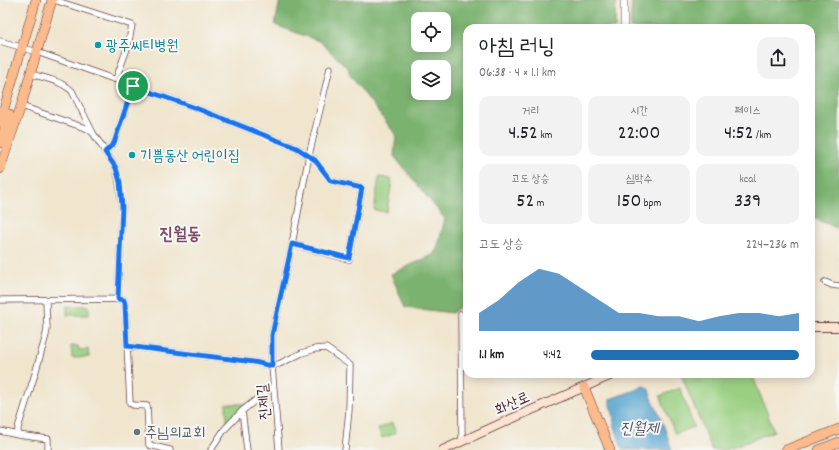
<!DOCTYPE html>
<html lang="ko">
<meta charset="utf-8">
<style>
:root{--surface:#fff;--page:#f2f2f2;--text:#202124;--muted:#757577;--accent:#1f6fb2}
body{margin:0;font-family:Dekko,"Poor Story",sans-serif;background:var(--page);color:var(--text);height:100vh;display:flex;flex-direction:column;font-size:15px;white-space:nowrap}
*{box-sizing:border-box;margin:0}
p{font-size:13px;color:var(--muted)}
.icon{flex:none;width:22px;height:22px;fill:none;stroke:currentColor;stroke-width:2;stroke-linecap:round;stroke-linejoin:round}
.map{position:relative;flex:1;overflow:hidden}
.side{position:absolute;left:463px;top:24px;width:352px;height:354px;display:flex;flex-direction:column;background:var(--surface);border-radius:12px;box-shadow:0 2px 10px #0003}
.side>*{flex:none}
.buttons{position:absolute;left:411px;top:12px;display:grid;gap:8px}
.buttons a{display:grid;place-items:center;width:40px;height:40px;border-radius:8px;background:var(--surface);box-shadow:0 2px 10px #0003;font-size:20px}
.pin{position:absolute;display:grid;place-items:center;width:34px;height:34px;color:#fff;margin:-17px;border:2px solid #fff;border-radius:50%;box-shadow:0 1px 4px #0007}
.round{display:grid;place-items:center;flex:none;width:42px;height:42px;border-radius:12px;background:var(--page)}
.summary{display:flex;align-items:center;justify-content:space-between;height:68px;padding:0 16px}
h1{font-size:22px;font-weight:600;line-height:30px}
.stats{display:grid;grid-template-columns:repeat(3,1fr);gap:6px;height:68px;padding:4px 16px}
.stats div{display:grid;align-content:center;border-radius:10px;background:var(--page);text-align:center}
.stats b{font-size:20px;font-weight:600}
.stats small{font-size:11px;font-weight:400}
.stats p{font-size:11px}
.chart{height:112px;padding:8px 16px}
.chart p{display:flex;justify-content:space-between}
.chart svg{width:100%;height:72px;margin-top:4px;fill:var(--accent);opacity:.7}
ul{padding:0 16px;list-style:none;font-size:13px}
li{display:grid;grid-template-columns:64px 48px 1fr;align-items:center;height:30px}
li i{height:10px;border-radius:5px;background:var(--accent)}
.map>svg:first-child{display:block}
</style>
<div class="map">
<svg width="839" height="450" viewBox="0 0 839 450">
<rect width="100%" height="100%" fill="#f6f6f2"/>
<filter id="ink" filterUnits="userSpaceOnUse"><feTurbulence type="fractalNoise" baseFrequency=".025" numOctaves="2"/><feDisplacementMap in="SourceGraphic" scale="8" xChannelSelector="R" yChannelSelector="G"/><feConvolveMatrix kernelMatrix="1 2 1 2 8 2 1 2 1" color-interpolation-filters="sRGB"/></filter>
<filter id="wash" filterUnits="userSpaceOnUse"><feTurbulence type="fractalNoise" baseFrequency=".012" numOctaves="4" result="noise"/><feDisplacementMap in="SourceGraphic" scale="16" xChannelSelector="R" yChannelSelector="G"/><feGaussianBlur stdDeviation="0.9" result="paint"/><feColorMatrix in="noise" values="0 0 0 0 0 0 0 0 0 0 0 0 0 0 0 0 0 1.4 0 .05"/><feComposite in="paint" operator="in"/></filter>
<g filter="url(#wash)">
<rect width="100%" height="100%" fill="#f0e5cd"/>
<path fill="#9acf81" stroke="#727756" d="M379,177L391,179L392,181L387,211L386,212L374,210Z
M67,306H89V315H67Z
M71,346H78L79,350L88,349L89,357L72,358Z
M681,374H752L774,431L727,450H712Z
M680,388L694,427L675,434L660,396Z
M226,404H247L227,425Z
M392,423L396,433L382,438L378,429Z"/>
<path fill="#7bb26f" stroke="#62684d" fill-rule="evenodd" d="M280,0H616L615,24V28H467V306L465,307L458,308L452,313L405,307L391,274L433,255L437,249L445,219L394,156L396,135L350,75L348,68L319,41L275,25ZM418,19H444V45H418ZM418,67H444V93H418Z
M632,0H839V229L811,217V28H630Z"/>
<path fill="#56a4cf" stroke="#50627d" d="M643,386L648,388L665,429L672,450H622L614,423L613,413L610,406V399C622,394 633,392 643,386Z"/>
</g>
<g filter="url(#ink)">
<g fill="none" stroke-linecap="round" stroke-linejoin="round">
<defs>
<path id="minor" d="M54,0L132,25L128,46L116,79
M0,41L37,52L193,107L297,148L315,160L331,181L362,188L349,259L292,244
M31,74C44,78 62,81 72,91L93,133L116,168L119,182L122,207L118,299
M21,106L88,129L92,132
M105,152L114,143L133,86
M825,282L832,285L839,286
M0,300L118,299L124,300L125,304L130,403L133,405L147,406L149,445L170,450
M461,314L462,442
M127,346L254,362L272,366L279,364L302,353L315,349L326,348L350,365L349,410L345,450
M242,411L247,450
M0,431L18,435L48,439V450
M18,435V428L35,374L46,335L47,329L46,300
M211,450L224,430L242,411L273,386
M279,450L272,366V335L292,244L309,155L330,68"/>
<path id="tertiary" d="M624,0V28"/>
<path id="secondary" d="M811,327H839
M443,450L511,419L614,374"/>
<path id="primary" d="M0,122L36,0
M0,143L9,114
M0,169L21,106L52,0"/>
<path id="trunk" d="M584,387L610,450
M786,450L839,429
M819,450L839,442"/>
</defs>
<use href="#minor" stroke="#633d43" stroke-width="7"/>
<use href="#tertiary" stroke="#633d43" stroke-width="8"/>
<use href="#secondary" stroke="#633d43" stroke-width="10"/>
<use href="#primary" stroke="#633d43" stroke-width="10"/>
<use href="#trunk" stroke="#633d43" stroke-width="10"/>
<use href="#minor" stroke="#fff" stroke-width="5.5"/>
<use href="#tertiary" stroke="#fff" stroke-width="7"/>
<use href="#secondary" stroke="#fde4d1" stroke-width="8"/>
<use href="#primary" stroke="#fbbb8c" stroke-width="9"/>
<use href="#trunk" stroke="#fbbb8c" stroke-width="9"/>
</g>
</g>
<g fill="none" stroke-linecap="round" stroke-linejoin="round" filter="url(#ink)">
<defs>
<path id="route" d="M133,86L193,107L297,148L315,160L331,181L362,188L349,258L292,244L272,335V366L254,362L127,346L125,304L124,300L118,299L122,207L120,182L116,168L105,152L114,143Z"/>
</defs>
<use href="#route" stroke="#fff" stroke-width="8"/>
<use href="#route" stroke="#1a73e8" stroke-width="5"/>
</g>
<g fill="#0f9aa8" stroke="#f6f6f2" stroke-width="1.5">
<circle cx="98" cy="45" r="4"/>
<circle cx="132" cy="155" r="4"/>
</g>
<circle fill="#6b7280" stroke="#f6f6f2" stroke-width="1.5" cx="137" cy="432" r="4"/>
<g text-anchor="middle" stroke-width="4" stroke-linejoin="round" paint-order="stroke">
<g font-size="15" fill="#0d838f" stroke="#f6f6f2" text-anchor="start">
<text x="106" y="50">광주씨티병원</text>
<text x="140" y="160">기쁨동산 어린이집</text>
</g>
<g font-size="15" fill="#4a1f2b" stroke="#f6f6f2">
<text transform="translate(263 402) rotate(-95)" y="5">진제길</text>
<text transform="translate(512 403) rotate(-24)" y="5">화산로</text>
</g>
<g font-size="15" fill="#5b616d" stroke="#f6f6f2" text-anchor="start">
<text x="145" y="437">주님의교회</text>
</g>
<g font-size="16" font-style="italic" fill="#4f546d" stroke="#f6f6f2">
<text x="639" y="433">진월제</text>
</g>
<g font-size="17" font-weight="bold" fill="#7d4c68" stroke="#f6f6f2">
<text x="180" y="239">진월동</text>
</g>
</g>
</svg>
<div class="buttons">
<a><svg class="icon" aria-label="locate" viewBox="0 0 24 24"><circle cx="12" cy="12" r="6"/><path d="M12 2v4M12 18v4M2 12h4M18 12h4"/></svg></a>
<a><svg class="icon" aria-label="layers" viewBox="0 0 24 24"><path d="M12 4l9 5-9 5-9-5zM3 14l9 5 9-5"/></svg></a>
</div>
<div class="pin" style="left:133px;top:86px;background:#1e9e55"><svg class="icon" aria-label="arrive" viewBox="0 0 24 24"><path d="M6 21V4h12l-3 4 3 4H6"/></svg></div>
<section class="side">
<div class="summary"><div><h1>아침 러닝</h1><p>06:38 · 4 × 1.1 km</p></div><a class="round"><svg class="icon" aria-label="share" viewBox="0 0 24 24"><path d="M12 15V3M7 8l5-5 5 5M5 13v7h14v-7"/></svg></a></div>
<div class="stats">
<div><p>거리</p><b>4.52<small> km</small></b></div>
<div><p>시간</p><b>22:00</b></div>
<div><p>페이스</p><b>4:52<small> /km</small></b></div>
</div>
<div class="stats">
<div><p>고도 상승</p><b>52<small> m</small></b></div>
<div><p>심박수</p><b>150<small> bpm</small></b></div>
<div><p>kcal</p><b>339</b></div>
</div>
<div class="chart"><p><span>고도 상승</span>224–236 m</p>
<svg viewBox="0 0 160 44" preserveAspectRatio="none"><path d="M0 44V33L10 25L20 14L30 6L40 9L50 17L60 25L70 33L80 33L90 35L100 35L110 38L120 35L130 33L140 33L150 35L160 33V44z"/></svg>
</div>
<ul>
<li><b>1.1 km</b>4:42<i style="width:100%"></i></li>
</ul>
</section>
</div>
